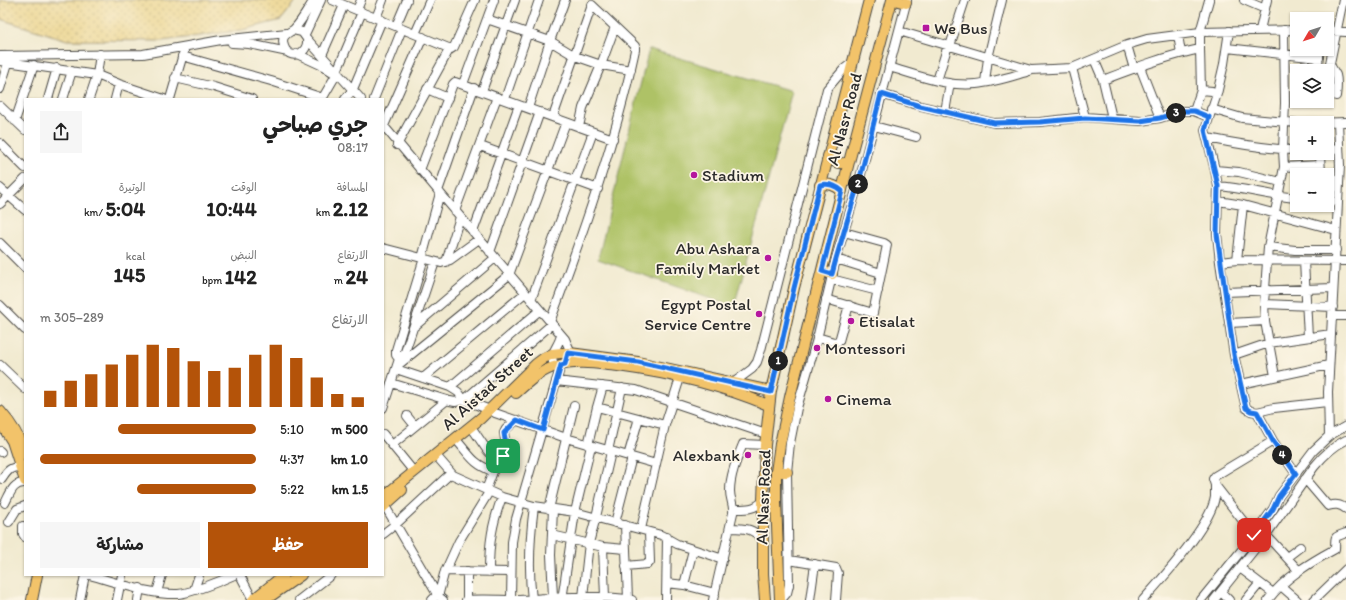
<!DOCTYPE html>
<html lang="ar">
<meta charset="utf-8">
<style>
:root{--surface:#fff;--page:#f6f6f6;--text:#222;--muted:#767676;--accent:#b45309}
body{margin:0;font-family:Itim,"Playpen Sans Arabic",sans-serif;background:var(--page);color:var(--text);direction:rtl;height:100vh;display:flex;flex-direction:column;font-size:15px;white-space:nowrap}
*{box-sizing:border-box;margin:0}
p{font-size:13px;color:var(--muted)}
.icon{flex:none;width:22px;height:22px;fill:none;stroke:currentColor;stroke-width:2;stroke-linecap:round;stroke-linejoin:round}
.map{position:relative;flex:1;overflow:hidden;direction:ltr}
.sheet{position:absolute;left:24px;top:98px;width:360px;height:478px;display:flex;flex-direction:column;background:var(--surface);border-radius:0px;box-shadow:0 1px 3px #0004;direction:rtl}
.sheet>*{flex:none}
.needle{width:26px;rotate:231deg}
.tools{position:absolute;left:1290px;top:12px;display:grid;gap:8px}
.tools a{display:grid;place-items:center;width:44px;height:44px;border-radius:0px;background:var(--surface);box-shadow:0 1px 3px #0004;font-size:20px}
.pin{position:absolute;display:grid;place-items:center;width:34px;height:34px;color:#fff;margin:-17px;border-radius:8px;box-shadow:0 2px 6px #0006}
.km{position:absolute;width:20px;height:20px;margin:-10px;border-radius:50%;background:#222;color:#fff;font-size:11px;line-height:20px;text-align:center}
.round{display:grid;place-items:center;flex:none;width:42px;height:42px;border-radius:0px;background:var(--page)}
.overview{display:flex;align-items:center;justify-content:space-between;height:68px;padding:0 16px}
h1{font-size:22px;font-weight:700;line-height:30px}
.figures{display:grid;grid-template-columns:repeat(3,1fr);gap:6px;height:68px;padding:4px 16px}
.figures div{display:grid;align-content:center}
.figures b{font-size:20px;font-weight:700}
.figures small{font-size:11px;font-weight:400}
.figures p{font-size:11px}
.chart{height:112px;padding:8px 16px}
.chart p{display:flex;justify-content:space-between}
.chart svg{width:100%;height:72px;margin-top:4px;stroke:var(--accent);stroke-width:6}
.button{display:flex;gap:8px;margin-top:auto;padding:8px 16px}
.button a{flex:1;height:46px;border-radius:0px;background:var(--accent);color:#fff;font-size:16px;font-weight:700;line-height:46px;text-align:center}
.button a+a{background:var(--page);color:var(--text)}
ul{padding:0 16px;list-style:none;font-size:13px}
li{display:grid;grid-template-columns:64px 48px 1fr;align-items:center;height:30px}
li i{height:10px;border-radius:5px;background:var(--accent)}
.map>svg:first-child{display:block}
</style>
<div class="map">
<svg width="1346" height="600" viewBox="0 0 1346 600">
<defs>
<pattern id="sand-dots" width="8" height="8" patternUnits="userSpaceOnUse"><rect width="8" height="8" fill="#eeda9e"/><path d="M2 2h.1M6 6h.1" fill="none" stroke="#cb8" stroke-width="1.8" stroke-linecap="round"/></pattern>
</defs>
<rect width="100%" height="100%" fill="#fcf5e5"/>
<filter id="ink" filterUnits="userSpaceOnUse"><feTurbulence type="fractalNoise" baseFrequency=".025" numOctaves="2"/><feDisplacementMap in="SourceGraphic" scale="8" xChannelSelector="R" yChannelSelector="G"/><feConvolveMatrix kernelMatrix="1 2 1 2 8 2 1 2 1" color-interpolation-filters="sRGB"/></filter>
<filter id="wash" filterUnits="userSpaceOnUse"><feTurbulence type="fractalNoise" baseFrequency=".012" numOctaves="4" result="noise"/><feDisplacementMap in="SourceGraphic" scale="16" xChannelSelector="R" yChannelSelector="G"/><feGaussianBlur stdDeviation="0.9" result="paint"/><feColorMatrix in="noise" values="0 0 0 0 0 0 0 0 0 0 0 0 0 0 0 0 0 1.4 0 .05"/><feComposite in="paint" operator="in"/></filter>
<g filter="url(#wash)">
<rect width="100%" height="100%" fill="#f1ead0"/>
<path fill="url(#sand-dots)" stroke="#8c8264" d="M0,0H297L281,20L242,30L162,41L67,40L0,19Z"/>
<path fill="#aec266" stroke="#6c7648" d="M649,49L792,91L734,307L598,259Z"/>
</g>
<g filter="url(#ink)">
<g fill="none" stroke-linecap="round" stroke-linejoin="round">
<defs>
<path id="minor" d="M332,0L451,49L454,47L475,0
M1244,0L1265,9
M357,10L361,0
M376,18L383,0
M487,19L550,41L575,56L601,65L631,70
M396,26L407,0
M293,30L302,32L307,39C309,55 288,61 284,46C283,43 283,39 284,37C287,32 291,32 294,29C302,21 308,9 314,0
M1260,30L1267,0
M899,31L1031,70L1072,68L1127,45L1147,39L1200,32L1297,30
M1327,31L1346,32
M305,34L321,0
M415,34L430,0
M1178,35L1181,53
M307,39L361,99
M232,43L249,44L288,52
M1127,45L1134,69
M950,46L965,0
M1227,48L1319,58
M297,54L323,66L334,73
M322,55L344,5
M0,56L143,54L221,40L287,33
M182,56L271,81L323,98
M1094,59L1103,80L1112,118
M0,61L97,75L119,84L164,99
M889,67C917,75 946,87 976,84C995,82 1012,76 1030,71
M1140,67L1160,118
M1072,68L1085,117
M337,71L362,12
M1317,71L1320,49
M175,78L214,87L252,99
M1103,80C1134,68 1166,56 1200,49V32L1209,0
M937,81L948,45
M985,82L988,58L1002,0
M463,84L494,0
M0,89L8,63
M353,89L382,20
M427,89L448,98
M1201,90L1212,91L1217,94
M482,91L515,0
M881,94L921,106L994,123L1040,122L1085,117L1140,121L1160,118L1183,111H1194L1209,117
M1336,96C1337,89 1338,82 1336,75C1334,71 1331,68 1330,63L1343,0
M48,99L57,68
M63,99L72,71
M89,99L97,75L100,54
M115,99L119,84
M170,99L184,51
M322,99L336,75
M345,99L351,92
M374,99L402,29
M505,99L539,0
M0,106L25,130
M528,108L550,41L565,0
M1211,109L1242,118L1297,123
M1194,111L1201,90L1200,49
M945,112L950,83
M15,121L34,65
M1315,123L1346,122
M383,125L440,193L565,339L569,348L568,358
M874,126L916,137
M579,127L583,108L601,65L615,27
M383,128L423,37
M1208,138C1237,144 1267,149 1297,150
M0,143L25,168
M397,145L450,48
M480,146L598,189
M1327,150L1339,149
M1320,153L1321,175
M1284,167L1320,165
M420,170L453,84L455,82L613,139
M1215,170L1205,130L1217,94L1224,64L1229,31
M1327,179H1339
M1281,182L1239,172L1215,170L1218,186L1217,234L1220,262L1234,355L1246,408L1251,411L1257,412L1274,408L1327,402
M1218,186C1245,188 1270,196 1297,198
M0,188L25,210
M438,191L474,88
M1218,201L1243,205L1237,260L1220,262
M1327,201L1337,202
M0,204L25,179
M1243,205L1336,230
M455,211L497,97
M473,232L519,105
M0,243L25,268
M1268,247L1295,250H1336
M383,248L441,263L450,260L479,239
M490,252L540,112
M422,258L440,193
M836,259L881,273
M1237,260L1346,261
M1304,261L1308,337
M446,262L460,217
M831,279L878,291
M1225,292L1333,288
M826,299L873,313L887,245L884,243L844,232
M531,300L593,132
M1264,304L1333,307
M0,305L25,330
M1332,316H1346
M550,322C583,233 615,143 635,50V46L631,42L592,5L553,117
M1230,323L1265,321
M415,326L495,258
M817,337L834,342L839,341L849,305
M1234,355L1269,343L1331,334
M399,359L396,355V350L424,258
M0,365L25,389
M397,366L509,275L566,122
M555,366C547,354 559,347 561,335
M396,369L450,387L458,392L464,400L490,410
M1275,376L1265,321L1264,304L1268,247L1284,167L1283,150L1285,103L1284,30
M423,378L525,293
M556,381L636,390L766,434
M391,383L450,401L455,402L464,400L552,324
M733,383L752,369L757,362L761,350L827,89L844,69L852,63
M1241,384L1329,365
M450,387L540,310
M597,407L665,425
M383,408L399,359L405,352L435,262
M1257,412L1273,441
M495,413L566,438L656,464
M407,416L415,426
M474,431L487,450L497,461
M383,434L414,472
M1329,436L1328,392L1340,165L1338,123
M459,443C471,457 474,464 492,471
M392,445L447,400
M588,445L597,407L603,386
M0,451L1,452
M608,451L622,388
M628,456L639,418
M439,459L453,475L502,497L534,506L575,512L661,535L677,544L723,559
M2,479C7,471 11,466 21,467
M1305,479L1328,506C1335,504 1340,504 1346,509
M486,490L497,461L507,451L504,433L506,429L517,420
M5,503C10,494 13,482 25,483
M385,506L438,596L443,600
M549,509L574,406
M553,509L551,555L553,597
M733,509C745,509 754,510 763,501
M9,522L17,509L25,506
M615,523L632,457
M625,525L628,599
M23,526V534L25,537
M730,528C745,529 751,527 762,539
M641,529L665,425L680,378
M383,534L396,524L451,473
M552,535L603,547L625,549
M1254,535L1215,485L1213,479L1215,476L1273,441L1296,474
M1266,535L1299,571
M603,547L605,597
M1287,557L1300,547
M789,560L836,568L838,573L836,600
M626,566L648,564L650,562L649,532
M1240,568L1273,593
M445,571L511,572
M467,571V600
M489,572C489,543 492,524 502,497
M89,575C116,582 149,595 178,594C191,593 221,581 234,575
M240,575L253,600
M667,583L684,585L715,593
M684,585L693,550
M1281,586L1297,600
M194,590L199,575
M157,592L162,575
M1221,592L1229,600
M583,597L589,543L596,517L611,452
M80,600L85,575
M117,600L122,575
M138,600L140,588
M299,600L331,575
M432,600L439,593L444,574L459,541L489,492
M466,600C483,599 499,600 515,600C554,598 593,594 632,600
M511,600L512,542L516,519L561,365
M532,600C528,568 530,537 534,506
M562,600L575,512L591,446
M666,600L667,537
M713,600L733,513C734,505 730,499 730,491C730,475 737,459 743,444L765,445
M781,600L787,593L789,585L787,472L790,443L797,408L817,339L836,259L861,174L907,0
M810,600L815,564
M1143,600C1162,579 1211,525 1215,497C1215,493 1215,489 1215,485
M1201,600L1254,535L1273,509L1279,496L1313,451L1329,436L1346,426
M1214,600L1266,535L1314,467C1323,456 1333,446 1346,440
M1246,600L1260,583
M1268,600C1284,578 1311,562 1335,549C1336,536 1332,538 1346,533
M1314,600L1346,569"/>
<path id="major" d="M894,0L906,3
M828,156C834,163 840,165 849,162
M820,185C829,183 835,185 842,191
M822,271L832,274
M516,393C528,382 541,370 557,366C576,360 598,364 618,366C669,373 721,385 768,405
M0,411C11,423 20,438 25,454
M0,422L12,441L25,481
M776,472H787
M383,497L481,418L536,364L544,358L552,354L561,353H570L638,362L771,391
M383,507L402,490
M32,600L37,575
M253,600L284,575
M265,600L301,575
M765,600L763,574V501L765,445L771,391L794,288L869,0
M780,600L776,501V472L780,444L790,397L849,162L892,0"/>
</defs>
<use href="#minor" stroke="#494844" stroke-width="10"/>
<use href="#major" stroke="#494844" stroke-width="12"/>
<use href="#minor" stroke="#fff" stroke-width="8"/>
<use href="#major" stroke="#f2c36a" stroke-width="10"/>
</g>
</g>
<g fill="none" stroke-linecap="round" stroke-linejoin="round" filter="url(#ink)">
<defs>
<path id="route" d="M503,456L507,451L504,433L517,420L543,430L561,365L565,364L568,353L638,362L771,392L794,288L820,185C829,183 835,185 842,191L822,271L832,274L836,259L861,174L881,94L920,106L994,123L1040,122L1085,118L1140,121L1160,118L1183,111H1194L1209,117L1205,130L1218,186L1217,234L1234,355L1246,408L1251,411L1257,412L1273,441L1296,474L1279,496L1273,509L1254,535"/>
</defs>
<use href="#route" stroke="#fff" stroke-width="8"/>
<use href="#route" stroke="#1a73e8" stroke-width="5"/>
</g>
<g fill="#b5179e" stroke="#fcf5e5" stroke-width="1.5">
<rect x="922" y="24" width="8" height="8" rx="2"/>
<circle cx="694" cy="175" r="4"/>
<circle cx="768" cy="258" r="4"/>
<circle cx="759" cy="314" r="4"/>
<circle cx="851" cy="321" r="4"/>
<circle cx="817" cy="348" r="4"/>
<circle cx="828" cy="399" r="4"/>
<circle cx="748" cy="455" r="4"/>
</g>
<g text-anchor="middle" stroke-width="3.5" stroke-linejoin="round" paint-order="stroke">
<g font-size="17" fill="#2b2b2b" stroke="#fcf5e5" text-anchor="start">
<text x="934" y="34">We Bus</text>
<text x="702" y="181">Stadium</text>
<text x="760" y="254" text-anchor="end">Abu Ashara<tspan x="760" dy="20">Family Market</tspan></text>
<text x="751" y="310" text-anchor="end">Egypt Postal<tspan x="751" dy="20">Service Centre</tspan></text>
<text x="859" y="327">Etisalat</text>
<text x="825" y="354">Montessori</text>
<text x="836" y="405">Cinema</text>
<text x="740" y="461" text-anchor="end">Alexbank</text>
</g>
<g font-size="17" fill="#2b2b2b" stroke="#fcf5e5">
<text transform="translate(844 119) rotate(-75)" y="6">Al Nasr Road</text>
<text transform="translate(487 388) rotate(-42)" y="6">Al Aistad Street</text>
<text transform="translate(763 497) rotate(-88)" y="6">Al Nasr Road</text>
</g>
</g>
</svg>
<div class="tools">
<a><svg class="needle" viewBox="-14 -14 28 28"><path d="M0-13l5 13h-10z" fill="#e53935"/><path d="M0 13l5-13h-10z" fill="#767676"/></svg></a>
<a><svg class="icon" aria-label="layers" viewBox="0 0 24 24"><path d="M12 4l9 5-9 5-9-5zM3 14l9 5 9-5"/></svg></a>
<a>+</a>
<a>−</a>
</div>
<div class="pin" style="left:503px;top:456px;background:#1e9e55"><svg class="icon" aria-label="arrive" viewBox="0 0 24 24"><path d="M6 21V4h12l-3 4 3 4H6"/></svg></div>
<div class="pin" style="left:1254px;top:535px;background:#d93025"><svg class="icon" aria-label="check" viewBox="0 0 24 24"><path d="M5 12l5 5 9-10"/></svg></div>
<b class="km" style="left:778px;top:361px">1</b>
<b class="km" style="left:858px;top:184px">2</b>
<b class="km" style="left:1176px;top:113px">3</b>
<b class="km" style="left:1282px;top:455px">4</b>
<section class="sheet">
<div class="overview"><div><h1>جري صباحي</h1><p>08:17</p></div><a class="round"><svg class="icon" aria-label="share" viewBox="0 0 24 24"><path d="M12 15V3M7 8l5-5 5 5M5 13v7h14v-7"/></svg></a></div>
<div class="figures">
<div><p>المسافة</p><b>2.12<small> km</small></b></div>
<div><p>الوقت</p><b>10:44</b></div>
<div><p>الوتيرة</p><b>5:04<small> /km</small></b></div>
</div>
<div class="figures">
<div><p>الارتفاع</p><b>24<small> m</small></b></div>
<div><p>النبض</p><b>142<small> bpm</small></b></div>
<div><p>kcal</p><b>145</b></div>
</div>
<div class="chart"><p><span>الارتفاع</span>289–305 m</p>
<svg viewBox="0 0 160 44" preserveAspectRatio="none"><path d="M5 44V34M15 44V28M25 44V24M35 44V18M45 44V12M55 44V6M65 44V8M75 44V16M85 44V22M95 44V20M105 44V12M115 44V6M125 44V14M135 44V26M145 44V36M155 44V38"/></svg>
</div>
<ul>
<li><b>500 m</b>5:10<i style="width:64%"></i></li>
<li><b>1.0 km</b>4:37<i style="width:100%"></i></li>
<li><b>1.5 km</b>5:22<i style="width:55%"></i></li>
</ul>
<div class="button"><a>حفظ</a><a>مشاركة</a></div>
</section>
</div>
